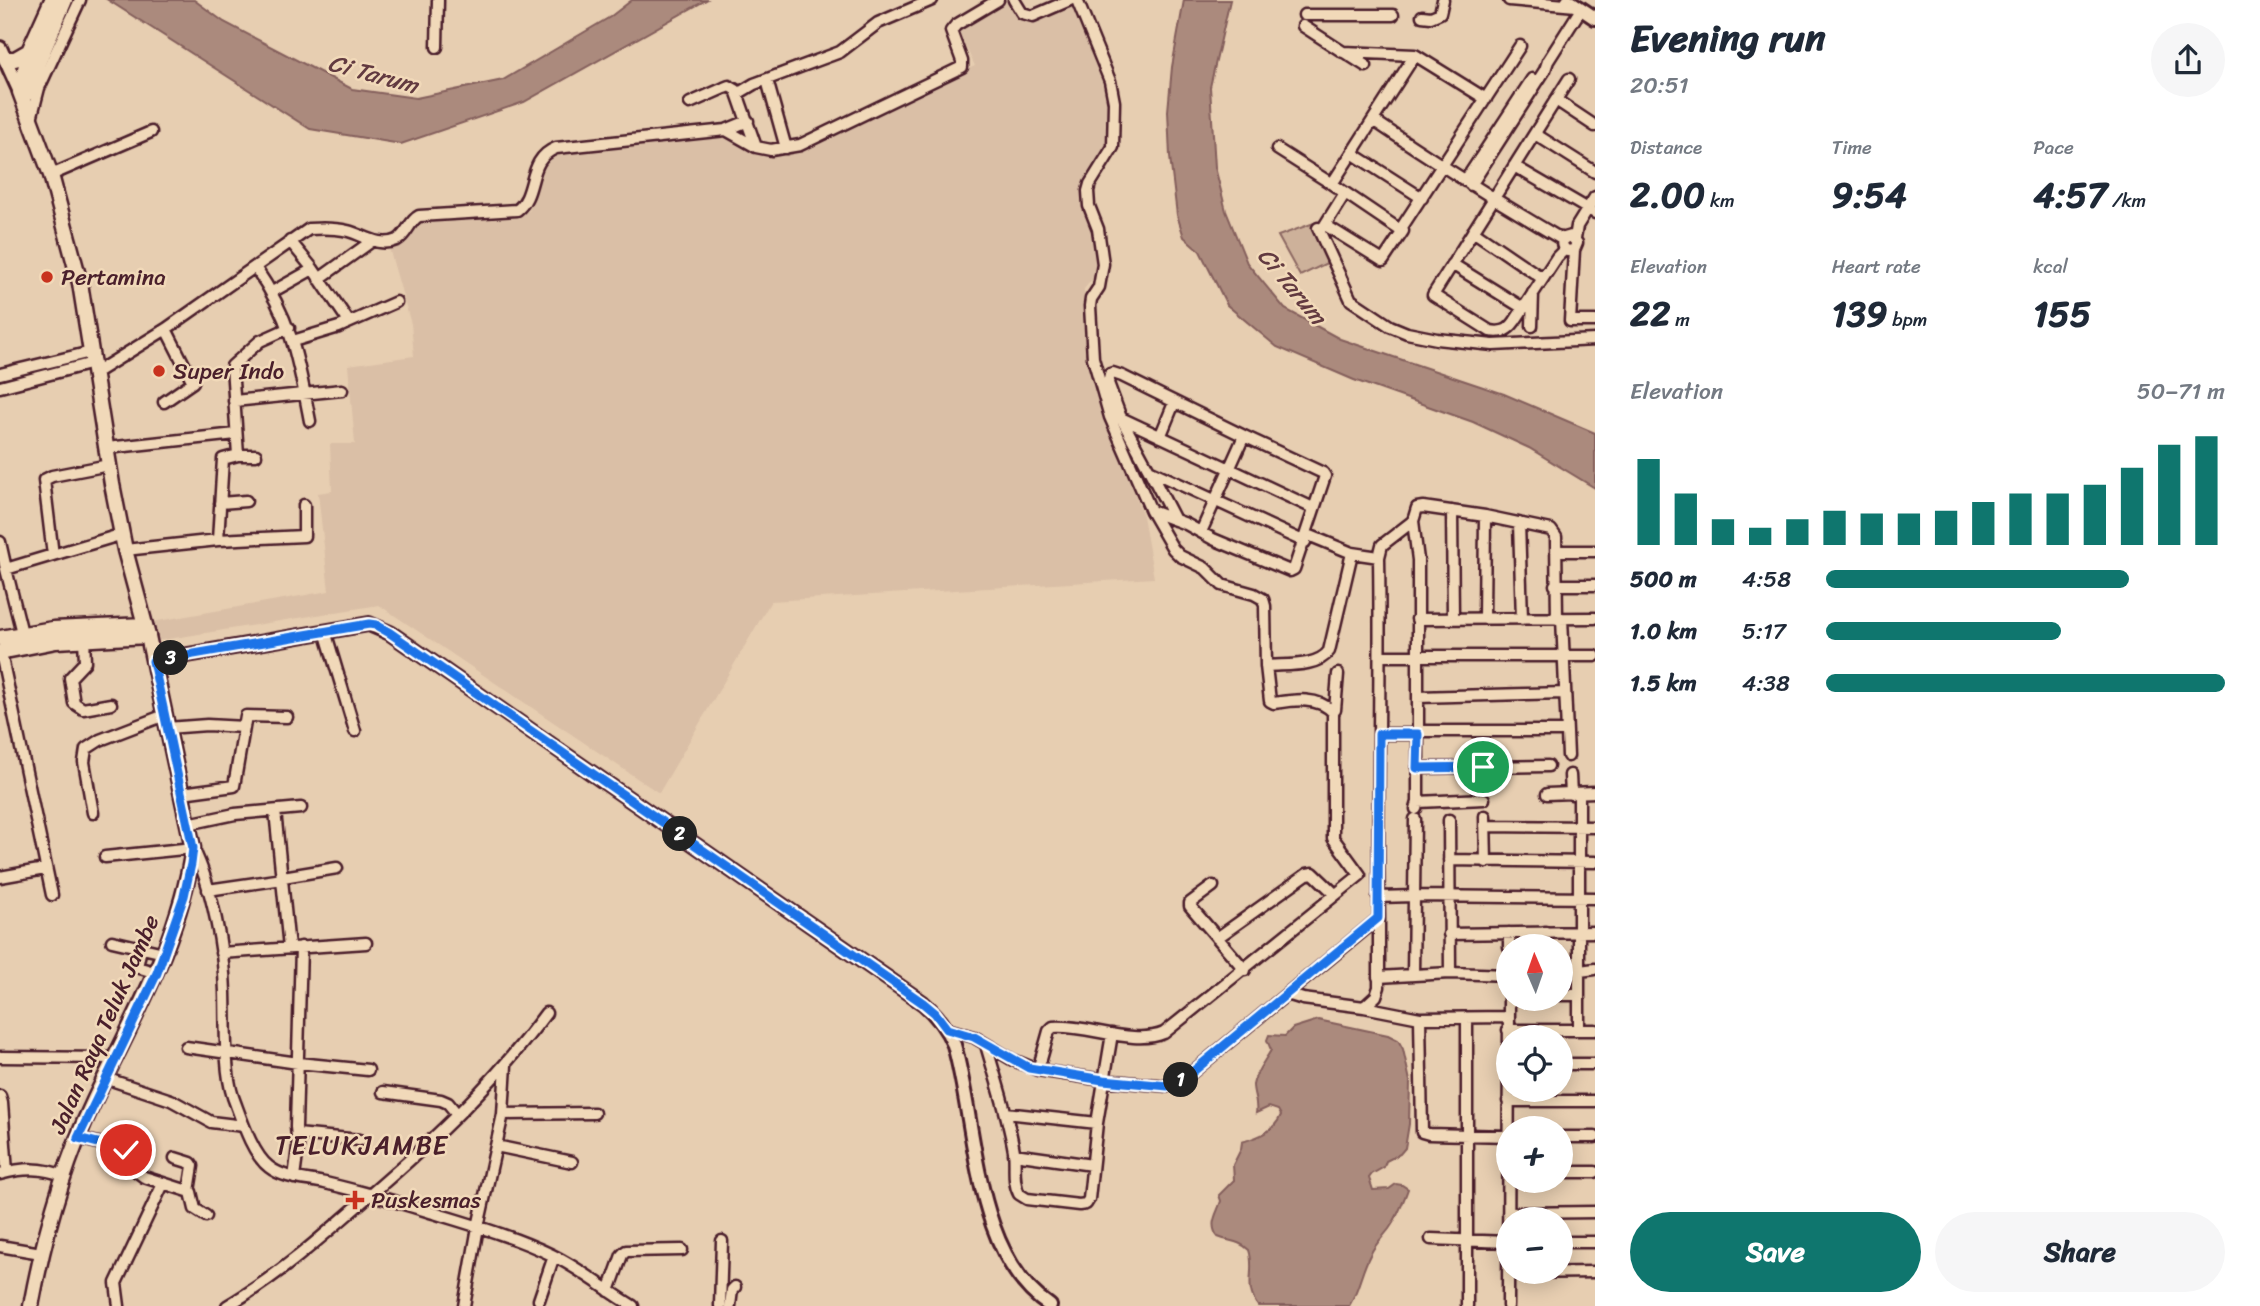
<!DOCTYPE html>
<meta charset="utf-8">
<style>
:root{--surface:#fff;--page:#f6f6f7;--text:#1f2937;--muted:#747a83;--accent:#0f766e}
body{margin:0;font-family:Sriracha,sans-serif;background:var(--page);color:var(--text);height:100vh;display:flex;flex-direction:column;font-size:26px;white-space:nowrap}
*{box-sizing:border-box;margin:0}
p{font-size:23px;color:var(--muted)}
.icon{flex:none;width:38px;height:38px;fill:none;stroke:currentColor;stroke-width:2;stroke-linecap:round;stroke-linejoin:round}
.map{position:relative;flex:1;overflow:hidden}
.panel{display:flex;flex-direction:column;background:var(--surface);width:665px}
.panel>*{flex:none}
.needle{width:46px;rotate:358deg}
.buttons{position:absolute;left:1496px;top:934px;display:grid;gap:14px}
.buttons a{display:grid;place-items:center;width:77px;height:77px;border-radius:50%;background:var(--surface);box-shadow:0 4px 18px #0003;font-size:35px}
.pin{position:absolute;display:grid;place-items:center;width:60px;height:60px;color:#fff;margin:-30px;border:4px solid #fff;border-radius:50%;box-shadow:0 2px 7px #0007}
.km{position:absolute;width:35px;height:35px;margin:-18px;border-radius:50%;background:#222;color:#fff;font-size:19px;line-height:35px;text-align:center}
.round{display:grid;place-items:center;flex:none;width:74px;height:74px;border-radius:37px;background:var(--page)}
.head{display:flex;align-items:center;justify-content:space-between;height:119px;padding:0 35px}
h1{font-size:38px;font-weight:800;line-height:52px}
.stats{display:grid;grid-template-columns:repeat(3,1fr);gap:10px;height:119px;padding:7px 35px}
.stats div{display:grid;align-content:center}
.stats b{font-size:35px;font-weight:800}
.stats small{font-size:19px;font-weight:400}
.stats p{font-size:19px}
.chart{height:196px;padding:14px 35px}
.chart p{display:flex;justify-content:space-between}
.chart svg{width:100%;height:126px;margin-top:7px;stroke:var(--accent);stroke-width:6}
.cta{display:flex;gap:14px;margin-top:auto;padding:14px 35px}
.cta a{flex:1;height:80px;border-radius:42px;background:var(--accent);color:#fff;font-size:28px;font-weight:800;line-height:80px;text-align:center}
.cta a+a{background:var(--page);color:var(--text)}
ul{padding:0 35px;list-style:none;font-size:23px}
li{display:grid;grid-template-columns:112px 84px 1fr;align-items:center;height:52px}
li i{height:18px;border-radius:9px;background:var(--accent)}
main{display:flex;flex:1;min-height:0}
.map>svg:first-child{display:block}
</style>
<main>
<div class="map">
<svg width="1595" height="1306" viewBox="0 0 1595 1306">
<rect width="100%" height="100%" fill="#e7ceb1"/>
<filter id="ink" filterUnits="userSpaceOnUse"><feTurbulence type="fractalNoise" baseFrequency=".0143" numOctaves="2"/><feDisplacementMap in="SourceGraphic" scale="14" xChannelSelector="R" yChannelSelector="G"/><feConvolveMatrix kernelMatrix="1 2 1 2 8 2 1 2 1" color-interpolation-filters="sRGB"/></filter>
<g filter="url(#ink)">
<path fill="#dabfa6" d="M1001,0H1016L1026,19L1079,0L1112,77V135L1104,154L1083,183L1098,239L1099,271L1084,289L1087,363L1143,516L1154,578L771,601L659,793L379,605L156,641L152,622L329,591L318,493L332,491L330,444H355L348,365L414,356L411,324L387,241L405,239L423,218L529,211L541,158L550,146L576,139L722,130L752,149L796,145L975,66L959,33L964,20Z"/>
<path fill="#cdb19a" stroke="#8c6862" stroke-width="2" d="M1314,223L1331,261L1300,276L1278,236Z"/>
<path fill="#ab8a7d" stroke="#845f5c" stroke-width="2" d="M108,0H194L224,22L352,89L416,98L503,80L610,17L632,0H706L524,102L401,144L310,129Z
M1184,0H1230L1210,87L1215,167L1226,211L1247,263L1285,309L1340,339L1504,394L1595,433V488L1529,448L1473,422L1354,380L1277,347L1227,305L1200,251L1184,237L1177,215L1170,157L1168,111L1172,67Z
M1318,1020L1388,1035L1398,1040L1403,1049L1410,1081L1409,1124L1405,1148L1400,1154L1386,1161L1384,1167L1372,1174L1369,1178L1373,1190L1389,1189L1396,1184L1402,1185L1408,1189C1403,1202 1398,1217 1389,1229C1382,1238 1375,1244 1370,1255C1361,1272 1359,1290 1349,1306H1258C1243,1286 1256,1271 1249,1250C1239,1240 1229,1242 1218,1237C1208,1224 1217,1214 1221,1201L1219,1195L1234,1180L1233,1165L1241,1149L1242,1142C1258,1137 1274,1132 1281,1115L1278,1110L1269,1107L1256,1113C1258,1102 1253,1094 1253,1085C1255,1072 1265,1061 1271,1050L1267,1040L1269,1035L1285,1036L1293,1028Z"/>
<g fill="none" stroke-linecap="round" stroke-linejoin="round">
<defs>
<path id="minor" d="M1014,0L1022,13L1033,16L1070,0
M1509,0L1576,6
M1304,15H1393
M1422,16L1431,17L1440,13L1443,0
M1303,26L1343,52L1415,55
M1520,46L1400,230L1332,184L1373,120C1435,162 1498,202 1563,240
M437,47L438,0
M1344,52L1366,66
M767,80L786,148
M739,93L754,84L840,52L878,23L932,0
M1556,100L1595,126
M690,103L724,88L729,86L736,90L756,147
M31,119L39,88L80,0
M1373,120L1415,55L1486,99
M726,130L756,147L771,150L800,145L962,67V61L951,31L956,25L998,0
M1535,134L1595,172
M1277,149L1332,184
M1352,153L1422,198
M1514,166L1595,213
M51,175L151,132
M1465,181L1532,79
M1471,185L1545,70L1548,61L1581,9
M1345,193L1325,225L1383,261L1403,231L1400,230
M1318,228L1351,300L1390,326L1407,333L1437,339L1493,345L1595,340
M1473,231L1542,278
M1575,238L1577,226L1595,197
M290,241L313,269L349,322
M1565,249L1557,257L1515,321C1508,331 1502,333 1490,331L1433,295L1569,79
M1574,250L1567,251C1562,248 1561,243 1564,238L1571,236L1577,243L1574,250L1570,321H1595
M1452,264L1523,308
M255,267C292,320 298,359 310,421
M319,279L372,241
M272,292L313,269
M1532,326L1533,293
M293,341L339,327L396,302
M95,373L166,329L309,229C322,228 335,228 348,231C364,235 379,248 397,240C407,235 409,221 419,216L517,210C538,194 526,160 556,148L726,130L748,121
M0,374L91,352
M0,387L93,363
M234,401L342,390
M164,402L193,382L166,329
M1121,418L1313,508
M1244,436L1122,376L1113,373L1110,374L1108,383L1121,418L1149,470L1305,542
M1160,437L1174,403
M107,448L236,434
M238,455L232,366L260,341L289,328
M1149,470L1175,520
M220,503L246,501
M1151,511L1186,524L1213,539L1290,571L1294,569L1325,476L1323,473L1244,436L1201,532
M1452,511L1453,618
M1413,521L1418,560V802L1416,809
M1519,523L1522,619
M1306,534L1352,553L1379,557
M218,540L223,459L238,455H256
M0,542L6,569L123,534
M125,550L218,540L304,536V505
M1556,551H1595
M53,555L44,480L52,476L109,465
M6,569L22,633
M1555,585H1595
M1562,618L1568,756
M1417,619L1595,618
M1484,619L1485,516
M325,631L355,731
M84,638L85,662L70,678L74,703L83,709L111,704
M1381,656H1595
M2,658L52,895
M1266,666C1285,664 1317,668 1329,651L1352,553
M1418,697L1565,693
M1333,712L1335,710L1338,674
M167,728L207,725L244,727
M1418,731H1567
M1379,734H1418
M1417,768L1548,766
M1570,775L1571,794
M182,793L234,786L246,716L287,717
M1547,794L1595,792
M1418,802L1484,799
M275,811L289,948
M93,813L84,762L86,749L100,740L165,715
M1485,816L1486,862
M1449,820L1450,973
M188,824L235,814L301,808
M1485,826L1595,827
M105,857L193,848C212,886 224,950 225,992C226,1022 224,1070 233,1097C241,1118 252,1154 269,1167C284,1179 307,1179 325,1183C359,1191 394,1201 427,1211C469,1224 513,1236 552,1255C581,1269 606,1290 633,1306
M1449,860L1595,862
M0,877L45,869
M283,877L337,868
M1213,886L1190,903V906L1245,970
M208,890L283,879
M1378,897L1414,896L1595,898
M1449,934L1595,932
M1217,938L1307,874L1313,873L1335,894
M112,941L164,953
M1509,947V933
M1545,947V932
M141,948L137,967L157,973
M221,953L366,943
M1580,971L1595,969
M1413,975L1415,819
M1378,977L1450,973L1508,975
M1287,994L1303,999L1364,1007L1420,1018L1508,1017
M1561,995H1579
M1364,1007L1376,996L1379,987V918
M1420,1018L1422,1132L1429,1134L1508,1136
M1467,1018V1306
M947,1029L974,1037L1013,1060L1038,1070L1103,1080L1168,1086L1184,1079L1379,918C1377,798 1381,678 1379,557L1382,545L1413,521L1417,508L1423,507L1485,516L1551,530L1556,537L1557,619
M1508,1030H1595
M1579,1030V793
M986,1045C996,1080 1008,1115 1014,1151C1016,1165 1012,1181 1019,1194L1027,1199L1079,1205L1086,1204L1089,1199L1097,1123L1006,1113
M186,1047L298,1063L368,1070
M0,1057L115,1058
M1561,1064H1595
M1038,1070L1049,1031L1053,1027C1086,1024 1133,1046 1164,1033L1360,875L1333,838V712C1318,696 1294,700 1274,703L1270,701L1266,666L1265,606L1263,599L1254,594L1222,585L1205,568L1180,556L1173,549L1151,511L1110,417L1093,358L1090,306L1091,299L1099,287L1103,264L1098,229L1089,206L1088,191L1090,184L1113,147L1114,102L1110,81L1077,0
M105,1078L171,1100L211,1122L244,1126
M383,1092L441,1100L448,1103L457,1114
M0,1096L2,1103L7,1172
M1508,1101H1595
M503,1114L594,1113
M1097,1123L1112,1034
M297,1134L360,1140
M1561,1137H1595
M78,1138L126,1150H136
M496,1146L572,1162
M126,1150L136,1171L144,1177L191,1192L195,1209L206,1216
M1014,1154L1092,1165
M175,1158L191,1163L193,1166L189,1191
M1561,1172H1595
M0,1174C23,1168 42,1167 64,1176
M294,1178L298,1147L296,1127L301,947
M1508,1213L1595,1212
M1431,1239L1508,1242
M1561,1242H1595
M0,1246L41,1253
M1508,1273L1595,1272
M609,1291L622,1255L626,1251L682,1250
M539,1300L554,1256
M119,1306L116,1283L163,1184
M227,1306C280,1275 325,1234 371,1194C435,1139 496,1081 546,1013
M464,1306L478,1227L503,1114L506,1065
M720,1306L722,1241
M730,1306L732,1290L735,1287
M1508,1306L1509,999"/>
<path id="tertiary" d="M1568,0L1595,18
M0,48L20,92
M153,661L369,624L390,633L923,1003C937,1015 947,1028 954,1045C977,1126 973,1255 1050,1306"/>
<path id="secondary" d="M31,1306C44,1236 62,1168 93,1103C132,1020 180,940 193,848L148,636"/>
<path id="primary" d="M6,59H15L29,51
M28,93L38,63L65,0
M0,638L53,629L145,625
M0,652L56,641L148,636L125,550L112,484L80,283L51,175L20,92L29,51L52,0"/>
</defs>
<use href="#minor" stroke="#4a1f2b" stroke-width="15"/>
<use href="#tertiary" stroke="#4a1f2b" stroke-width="18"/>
<use href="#secondary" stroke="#4a1f2b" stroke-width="19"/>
<use href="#primary" stroke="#4a1f2b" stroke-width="19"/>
<use href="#minor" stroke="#f1d9b9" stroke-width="10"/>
<use href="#tertiary" stroke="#f1d9b9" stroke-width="12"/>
<use href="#secondary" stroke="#f1d9b9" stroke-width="14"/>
<use href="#primary" stroke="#f1d9b9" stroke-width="14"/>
</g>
</g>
<g fill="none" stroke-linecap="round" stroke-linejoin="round" filter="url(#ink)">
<defs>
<path id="route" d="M126,1150L78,1138L157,973L184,896L191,864L193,848L153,661L369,624L376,625L390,633L923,1003L935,1013L947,1029L974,1037L1029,1068L1103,1080L1168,1086L1176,1084L1184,1079L1378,918L1379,734H1418L1417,768L1483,767"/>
</defs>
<use href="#route" stroke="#fff" stroke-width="14"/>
<use href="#route" stroke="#1a73e8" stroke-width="9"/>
</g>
<g fill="#c8321e" stroke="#f1d9b9" stroke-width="2.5">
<circle cx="47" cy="277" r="7"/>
<circle cx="159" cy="371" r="7"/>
<path d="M351.5 1189.5h7v7h7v7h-7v7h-7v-7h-7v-7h7z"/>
</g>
<g text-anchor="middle" stroke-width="5" stroke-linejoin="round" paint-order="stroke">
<g font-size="23" fill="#4a1f2b" stroke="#f1d9b9" text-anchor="start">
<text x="61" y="285">Pertamina</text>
<text x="173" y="379">Super Indo</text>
<text x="371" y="1208">Puskesmas</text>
</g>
<g font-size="23" fill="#4a1f2b" stroke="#f1d9b9">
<text transform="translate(104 1024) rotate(-66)" y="8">Jalan Raya Teluk Jambe</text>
</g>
<g font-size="24" font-style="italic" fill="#623a40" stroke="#f1d9b9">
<text transform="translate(373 74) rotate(15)" y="8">Ci Tarum</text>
<text transform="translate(1292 286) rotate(50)" y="8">Ci Tarum</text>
</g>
<g font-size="26" letter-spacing="2" fill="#4a1f2b" stroke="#f1d9b9">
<text x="362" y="1154">TELUKJAMBE</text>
</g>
</g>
</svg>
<div class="buttons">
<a><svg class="needle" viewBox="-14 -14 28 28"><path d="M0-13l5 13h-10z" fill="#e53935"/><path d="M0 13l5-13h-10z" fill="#747a83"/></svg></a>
<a><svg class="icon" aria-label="locate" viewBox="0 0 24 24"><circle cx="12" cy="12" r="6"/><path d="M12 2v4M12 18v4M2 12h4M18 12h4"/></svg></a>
<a>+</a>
<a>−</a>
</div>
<div class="pin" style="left:1483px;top:767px;background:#1e9e55"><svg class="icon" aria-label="arrive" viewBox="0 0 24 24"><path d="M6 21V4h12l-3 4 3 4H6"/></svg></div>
<div class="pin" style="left:126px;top:1150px;background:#d93025"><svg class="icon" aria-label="check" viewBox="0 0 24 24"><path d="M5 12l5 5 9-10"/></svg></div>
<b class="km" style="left:1181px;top:1080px">1</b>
<b class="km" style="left:680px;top:834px">2</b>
<b class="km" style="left:171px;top:658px">3</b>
</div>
<section class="panel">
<div class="head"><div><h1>Evening run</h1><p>20:51</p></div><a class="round"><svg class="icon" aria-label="share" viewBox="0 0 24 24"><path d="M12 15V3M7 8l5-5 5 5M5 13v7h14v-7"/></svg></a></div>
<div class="stats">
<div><p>Distance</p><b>2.00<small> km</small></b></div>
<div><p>Time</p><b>9:54</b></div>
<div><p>Pace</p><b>4:57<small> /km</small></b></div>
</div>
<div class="stats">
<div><p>Elevation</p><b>22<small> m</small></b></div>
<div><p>Heart rate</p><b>139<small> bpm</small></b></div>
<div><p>kcal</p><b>155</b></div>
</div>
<div class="chart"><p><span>Elevation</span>50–71 m</p>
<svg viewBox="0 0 160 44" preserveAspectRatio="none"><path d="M5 44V14M15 44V26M25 44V35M35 44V38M45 44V35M55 44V32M65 44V33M75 44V33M85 44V32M95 44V29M105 44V26M115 44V26M125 44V23M135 44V17M145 44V9M155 44V6"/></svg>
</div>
<ul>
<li><b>500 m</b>4:58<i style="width:76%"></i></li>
<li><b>1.0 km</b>5:17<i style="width:59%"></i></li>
<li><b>1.5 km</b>4:38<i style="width:100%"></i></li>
</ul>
<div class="cta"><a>Save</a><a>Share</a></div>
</section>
</main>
